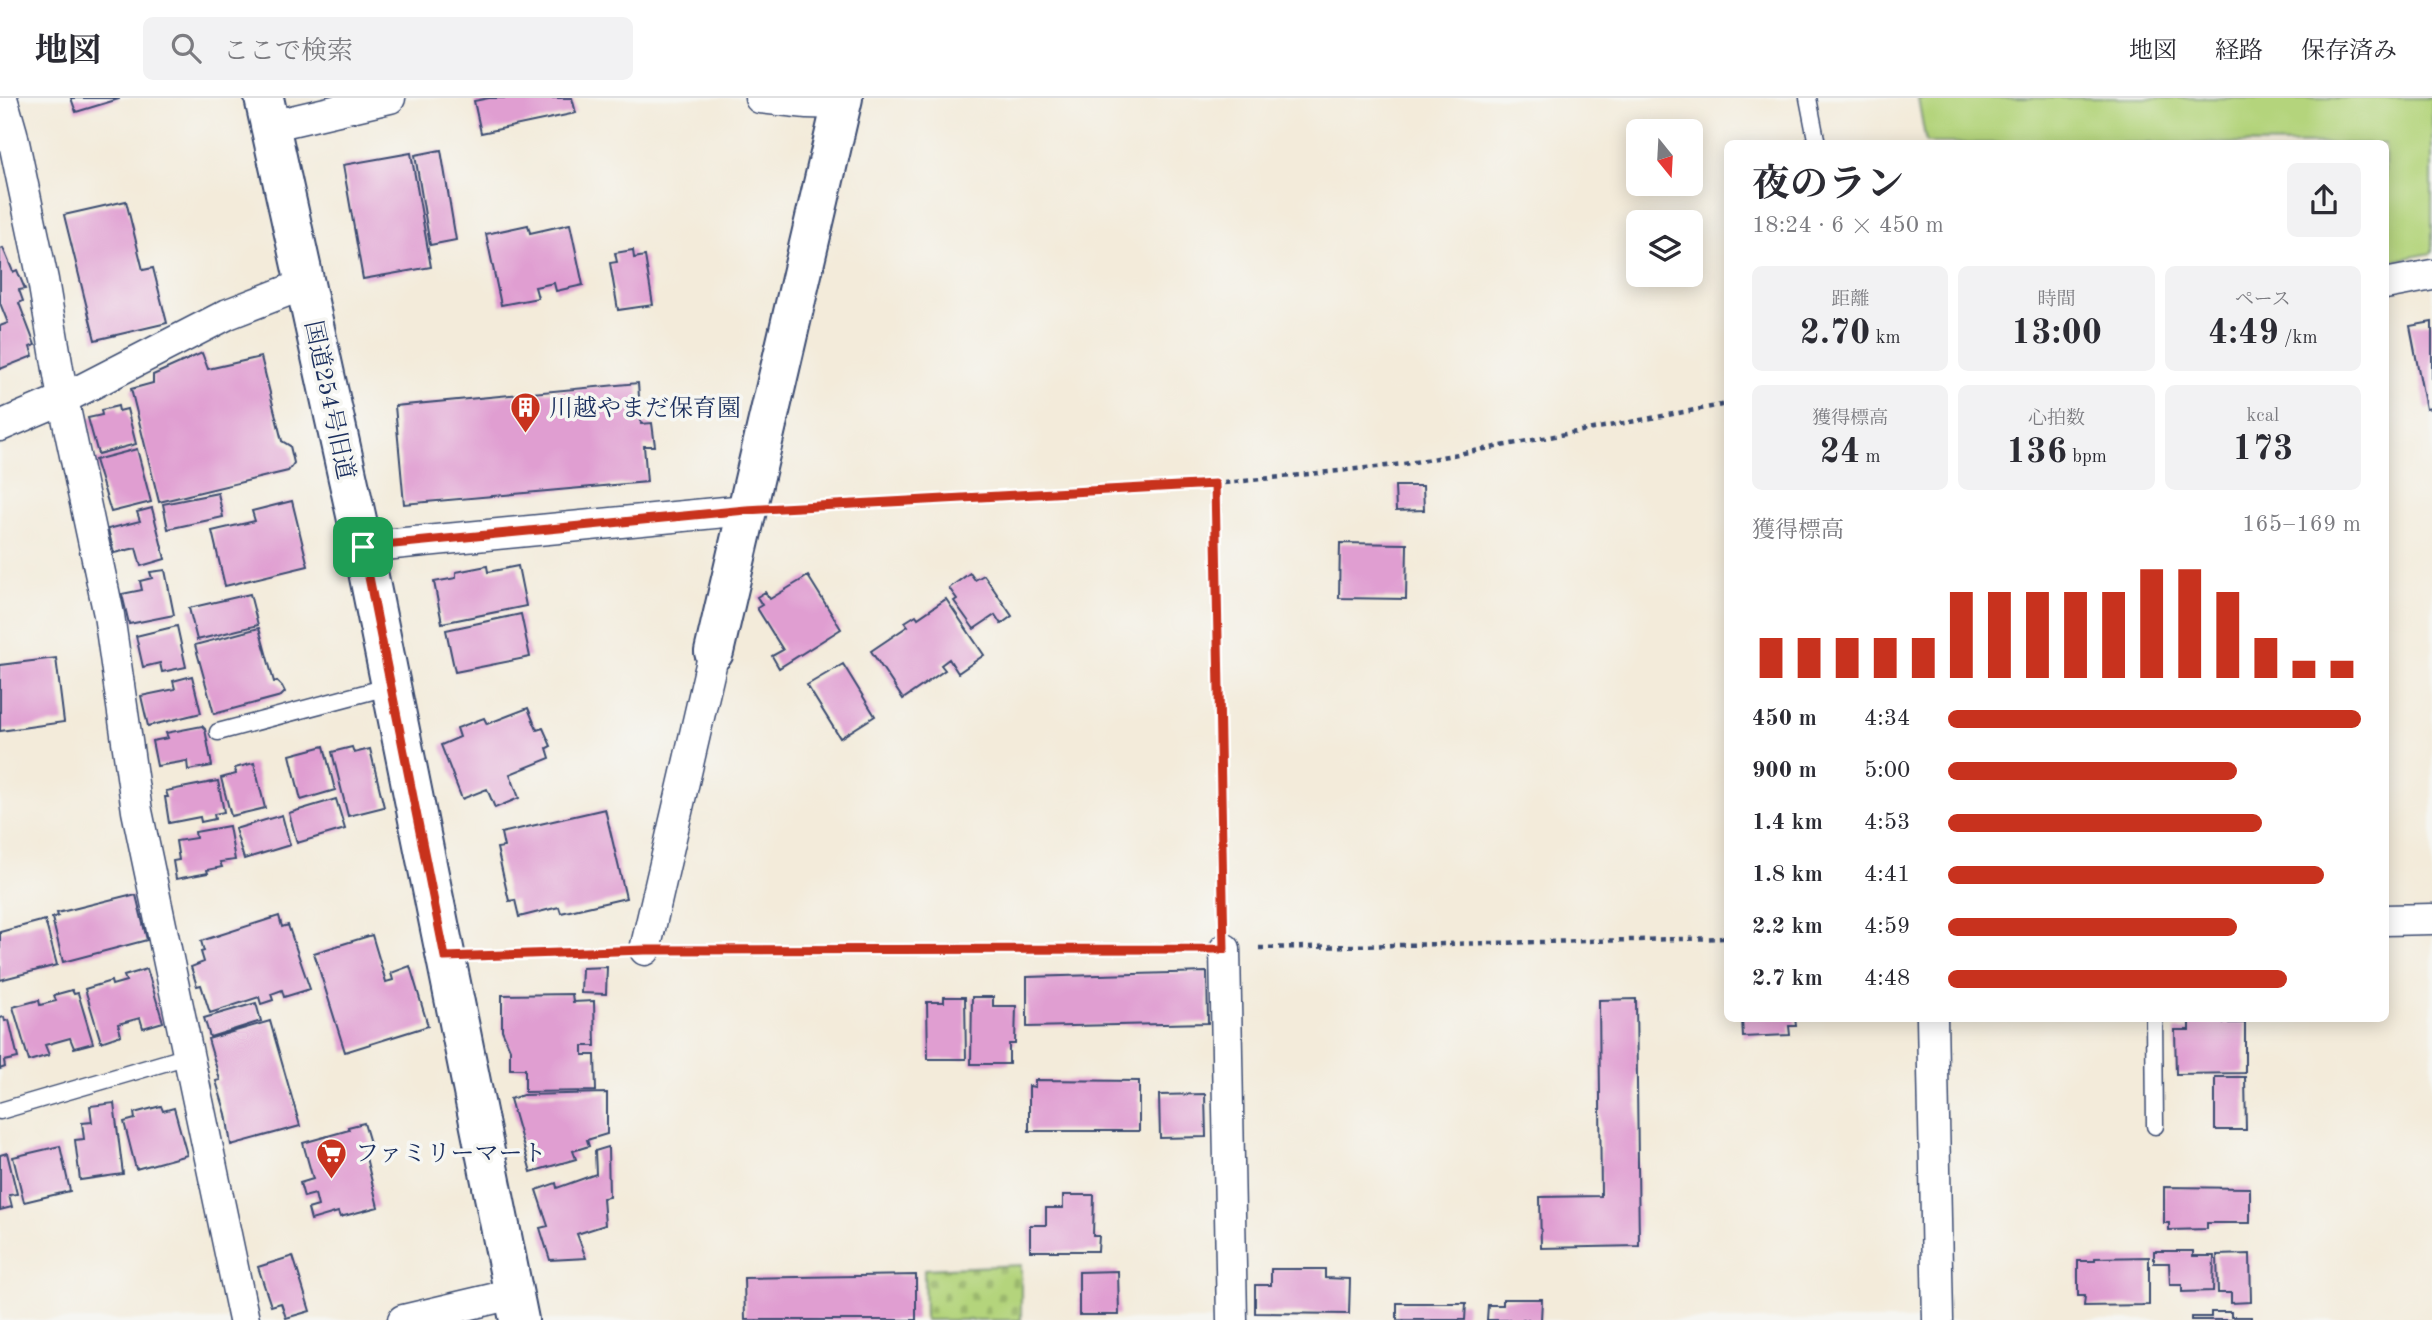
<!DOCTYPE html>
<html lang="ja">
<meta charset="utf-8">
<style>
:root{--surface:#fff;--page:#f2f2f3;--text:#2b2b33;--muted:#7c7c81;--line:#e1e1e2;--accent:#c8321e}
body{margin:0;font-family:"Old Standard TT","Noto Serif JP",serif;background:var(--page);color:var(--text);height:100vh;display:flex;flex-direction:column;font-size:26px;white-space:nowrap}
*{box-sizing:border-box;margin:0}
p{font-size:23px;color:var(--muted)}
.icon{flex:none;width:38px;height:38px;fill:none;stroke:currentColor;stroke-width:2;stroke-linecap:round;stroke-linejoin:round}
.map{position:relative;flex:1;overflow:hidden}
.sheet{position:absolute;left:1724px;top:42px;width:665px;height:882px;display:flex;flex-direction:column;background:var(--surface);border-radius:10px;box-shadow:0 4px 18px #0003}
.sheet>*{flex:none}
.needle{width:46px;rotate:162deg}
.fabs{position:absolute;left:1626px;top:21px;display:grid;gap:14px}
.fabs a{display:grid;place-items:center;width:77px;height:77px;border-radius:10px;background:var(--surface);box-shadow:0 4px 18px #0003;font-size:35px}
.pin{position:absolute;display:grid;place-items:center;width:60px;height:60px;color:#fff;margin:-30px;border-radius:14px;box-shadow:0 4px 10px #0006}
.round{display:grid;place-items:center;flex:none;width:74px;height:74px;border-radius:10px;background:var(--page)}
.head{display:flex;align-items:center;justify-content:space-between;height:119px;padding:0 28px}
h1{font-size:38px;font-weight:700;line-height:52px}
.stats{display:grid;grid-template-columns:repeat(3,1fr);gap:10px;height:119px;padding:7px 28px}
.stats div{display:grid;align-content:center;border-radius:10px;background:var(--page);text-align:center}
.stats b{font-size:35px;font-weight:700}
.stats small{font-size:19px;font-weight:400}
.stats p{font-size:19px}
.chart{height:196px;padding:14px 28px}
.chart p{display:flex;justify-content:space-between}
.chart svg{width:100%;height:126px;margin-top:7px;stroke:var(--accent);stroke-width:6}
ul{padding:0 28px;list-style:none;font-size:23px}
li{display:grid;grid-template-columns:112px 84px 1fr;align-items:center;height:52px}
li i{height:18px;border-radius:9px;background:var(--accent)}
header{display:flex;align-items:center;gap:42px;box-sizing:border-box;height:98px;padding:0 35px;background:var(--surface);border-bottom:2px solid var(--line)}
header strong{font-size:33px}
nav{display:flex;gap:38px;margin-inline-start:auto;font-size:24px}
.search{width:490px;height:63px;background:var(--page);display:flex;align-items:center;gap:18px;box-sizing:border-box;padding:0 24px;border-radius:10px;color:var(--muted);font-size:26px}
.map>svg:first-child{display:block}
</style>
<header>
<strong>地図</strong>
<div class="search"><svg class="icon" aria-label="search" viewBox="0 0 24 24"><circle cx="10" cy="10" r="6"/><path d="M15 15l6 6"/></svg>ここで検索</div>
<nav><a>地図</a><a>経路</a><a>保存済み</a></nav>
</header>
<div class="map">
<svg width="2432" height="1222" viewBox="0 0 2432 1222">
<defs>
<pattern id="cemetery-stones" width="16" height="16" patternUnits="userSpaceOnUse" patternTransform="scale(1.75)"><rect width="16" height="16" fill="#b4d47b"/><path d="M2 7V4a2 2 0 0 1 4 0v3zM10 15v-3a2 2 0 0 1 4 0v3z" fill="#9ab66d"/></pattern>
</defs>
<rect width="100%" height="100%" fill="#f6f6f2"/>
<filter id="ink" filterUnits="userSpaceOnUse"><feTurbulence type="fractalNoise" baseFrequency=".0143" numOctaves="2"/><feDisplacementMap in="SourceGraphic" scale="14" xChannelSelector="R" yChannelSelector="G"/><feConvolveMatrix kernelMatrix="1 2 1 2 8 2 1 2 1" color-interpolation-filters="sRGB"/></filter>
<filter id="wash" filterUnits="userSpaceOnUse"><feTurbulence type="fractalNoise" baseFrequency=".00686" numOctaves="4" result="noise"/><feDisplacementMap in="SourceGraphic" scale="28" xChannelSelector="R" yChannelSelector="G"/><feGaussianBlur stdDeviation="1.57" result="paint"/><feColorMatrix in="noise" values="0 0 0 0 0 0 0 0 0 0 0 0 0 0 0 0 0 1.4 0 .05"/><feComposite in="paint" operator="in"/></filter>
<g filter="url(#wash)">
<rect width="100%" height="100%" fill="#f3ebda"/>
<path fill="url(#cemetery-stones)" stroke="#68826c" stroke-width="2" d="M1021,1167V1222H925L924,1171Z"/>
<path fill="#b4d47b" stroke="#68826c" stroke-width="2" d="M1918,0H2432V155L2385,164V46L1926,45Z"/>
<g id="blocks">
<path fill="#e09ed1" d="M71,0H119V1L76,14Z
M489,0H572L576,15L481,35L474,3Z
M441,52L456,142L430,147L415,57Z
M411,55L431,169L363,181L343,67Z
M126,103L143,172L153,170L167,225L95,242L64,117Z
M570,126L583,187L556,193L554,185L535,189L538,200L501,207L486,136L528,127L530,135Z
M3,150L13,174L17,172L25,191L19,192L23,203L19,205L35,247L30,249L33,258L0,271V228L8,225L0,205V151Z
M633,152L634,160L645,158L653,207L618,212L610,165L617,164L615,155Z
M2432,224V310L2426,311L2410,228Z
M202,255L208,271L261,259L282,343L290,348L294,365L288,373L159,404L131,291L153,285V277Z
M638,285L641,326L652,325L655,348H644L647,384L404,406L395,308Z
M118,308L119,313L127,311L136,346L98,356L88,320L102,317L101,312Z
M137,351L151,404L111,414L95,362Z
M1395,388H1423L1424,412L1396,413Z
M218,395L223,419L168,431L163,406Z
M292,403L308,468L225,488L212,433L255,423L252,413Z
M152,410L165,461L141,468L136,450L114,455L108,431L140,423L137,414Z
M1340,445L1407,446L1406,501L1339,500Z
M487,468L488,474L518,468L526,508L442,525L434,484L456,480V474Z
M165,472L174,517L129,526L122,496L142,492L140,483L152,480L150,474Z
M970,475L975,482L984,477L1012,518L1001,526L995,517L974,531L954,503L957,501L949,490Z
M808,478L841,531L779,570L772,558L783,552L757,510L762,507L757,499L765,494L770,501Z
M250,496L258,527L197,542L189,510Z
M946,501L984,557L958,575L949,561L941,567L945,572L903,601L871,553L908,528L905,524L916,517L918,520Z
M521,516L530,559L455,574L446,532Z
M177,528L186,569L162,574L160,565L143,569L136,538Z
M259,530L274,584L277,583L282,588L285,594L281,598L214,616L195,547Z
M56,560L64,624L0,633V567Z
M843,566L875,618L840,640L807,587Z
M192,578L201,615L148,628L141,598L175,591L173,583Z
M528,610L537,632L543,630L551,648L547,650L550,660L510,676L519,700L495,710L487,691L462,701L441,647L460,639L457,630L484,620L487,626Z
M202,628L205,631L212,668L188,672L187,663L157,668L152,643L168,640L166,635Z
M324,648L335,692L301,702L290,657Z
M352,649L354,655L370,651L384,709L348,718L332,654Z
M254,665L265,710L231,718L221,680L236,676L235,670Z
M218,683L224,714L214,716L215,721L201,724L200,719L169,725L165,699H168L166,693Z
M336,701L345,731L297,745L289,715Z
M605,711L626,800L561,815L559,809L519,819L515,802L509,803L497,750L504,749L501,735Z
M282,717L290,747L244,761L235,731Z
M229,728L235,762L220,764L222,769L207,772L208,775L176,781L173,763L179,762L176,743L196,740L195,734Z
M129,797V799L136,797L147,842L63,864L52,820L58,818L57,815Z
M279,818L282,829L288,827L310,891L284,899L282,892L271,896L273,902L261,906L259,899L210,915L201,887L197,888L191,869L204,864L201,854L204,853L201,843Z
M45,822L57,867L0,882V834Z
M372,837L386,884L393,882L391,875L410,868L428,928L345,954L314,855Z
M607,869L606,896L581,895L582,870Z
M147,871L163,924L143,930L140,920L118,926L121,937L101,944L85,891L111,883L112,887L126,883L124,878Z
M1207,874L1208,925L1027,929V879Z
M72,892L74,896L78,895L93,945L74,950L70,940L45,947L49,957L29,963L13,909L39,902L40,907L56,903L54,897Z
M572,896L573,904L594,903L595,948H583V957H595L596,993L525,994V971H510V951L502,932V897Z
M944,899H965L966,961H928L927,904H944Z
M972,899H993V908H1016L1015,946H1009V966H971Z
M1636,901L1639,1148L1541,1150L1540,1099L1601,1098L1599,902Z
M256,905L261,923L210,939L204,920Z
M4,919L5,923L9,922L18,960L4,963L5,969L0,971V920Z
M1742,920H1795L1796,928H1789L1790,937L1743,939Z
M2189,920H2207V925H2245V975L2176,976L2175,932H2189Z
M270,923L300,1028L231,1047L226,1016L216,983L220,982L208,941Z
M2215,979H2245L2246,1032H2215Z
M1035,982L1139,983V1033H1029V988L1035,989Z
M607,995V1036L587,1042L589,1048L573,1053L576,1061L531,1074L510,1001L523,997Z
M1205,996L1206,1039L1160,1040L1159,997Z
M114,1005L123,1076L80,1082L75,1042L84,1041L82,1025L92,1024L90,1008Z
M161,1008L163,1013L174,1010L187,1057L136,1071L124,1024L135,1021L134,1015Z
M364,1025L370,1045L363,1047L378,1109L340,1119L338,1114L311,1122L308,1111L318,1108L315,1096L304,1099L300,1085L313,1081L303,1045L349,1032L348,1029Z
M60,1048L70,1093L24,1104L13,1059Z
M608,1049L609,1099L603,1100L605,1127L577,1136L586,1160L550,1162L540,1130L548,1128L536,1092L556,1085L557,1090L596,1076L595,1053Z
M7,1055L17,1096L9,1097L12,1109L0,1112V1057Z
M2164,1089L2250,1090V1125H2207V1131L2169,1132V1125H2164Z
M1063,1097H1094L1093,1138H1099L1098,1153H1030V1127H1046V1110H1063Z
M2154,1153H2193V1158H2214L2213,1193L2182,1194V1187H2170L2169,1165H2154Z
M2250,1156L2251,1204L2231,1205V1195H2218L2217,1157Z
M293,1158L310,1213L286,1220L281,1205L271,1208L258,1169Z
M2149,1159V1207L2084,1208L2085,1198H2078V1163H2095V1160Z
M1271,1171H1325V1180L1350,1181L1349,1216L1255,1215V1187H1271Z
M1118,1173L1119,1217H1079V1174Z
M916,1177V1222H745L744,1180Z
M1503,1201H1542L1541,1222H1487L1488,1207H1503Z
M1397,1205H1466L1465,1222H1397Z
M2211,1214H2231V1219H2251V1222H2191V1219H2211Z"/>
</g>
</g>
<g filter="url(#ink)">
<use href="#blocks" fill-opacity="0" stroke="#3b4b71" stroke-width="2"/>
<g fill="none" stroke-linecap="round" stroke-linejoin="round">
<defs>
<path id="lane" d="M1808,0L1817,46
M218,634L391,588
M2154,920L2155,1028
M0,1013L188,958"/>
<path id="street" d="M760,0L807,5L842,6
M270,28L390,0
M2385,186L2432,177
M0,328L63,301L43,182L12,35L2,0
M363,449L746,412
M2385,822L2432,821
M1225,851L1232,1222
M645,852L714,554
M1932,920L1938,1222
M244,1222L137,713L109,517L63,301L228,216L305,186
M403,1222L513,1196"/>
<path id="secondary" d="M264,0L363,449L519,1222
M714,554L843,0"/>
</defs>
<use href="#lane" stroke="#3b4b71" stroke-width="19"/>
<use href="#street" stroke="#3b4b71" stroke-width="33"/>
<use href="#secondary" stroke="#3b4b71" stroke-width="42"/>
<path stroke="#3b4b71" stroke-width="4.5" stroke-dasharray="5 5" stroke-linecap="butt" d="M1215,386L1224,818
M785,410L1215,386L1404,366L1727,306
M1259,850L1727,840
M678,852L1191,851
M482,858L614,853"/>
<use href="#lane" stroke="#fff" stroke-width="16"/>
<use href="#street" stroke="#fff" stroke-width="30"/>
<use href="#secondary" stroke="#fff" stroke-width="38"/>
</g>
</g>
<g fill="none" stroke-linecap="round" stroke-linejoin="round" filter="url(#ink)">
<defs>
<path id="route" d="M1215,386L1224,851L645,852L445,859L363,449L746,412Z"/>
</defs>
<use href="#route" stroke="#fff" stroke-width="14"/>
<use href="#route" stroke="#c8321e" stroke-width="9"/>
</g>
<defs>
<symbol id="building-pin" viewBox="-11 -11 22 30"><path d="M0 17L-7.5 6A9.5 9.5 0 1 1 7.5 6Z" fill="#c8321e" stroke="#f6f6f2"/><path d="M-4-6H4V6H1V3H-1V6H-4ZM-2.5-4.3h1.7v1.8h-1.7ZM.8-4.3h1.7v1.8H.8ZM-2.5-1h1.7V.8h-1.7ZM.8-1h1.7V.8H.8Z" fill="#fff"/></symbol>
<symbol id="supermarket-pin" viewBox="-11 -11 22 30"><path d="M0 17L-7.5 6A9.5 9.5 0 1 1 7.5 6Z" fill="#c8321e" stroke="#f6f6f2"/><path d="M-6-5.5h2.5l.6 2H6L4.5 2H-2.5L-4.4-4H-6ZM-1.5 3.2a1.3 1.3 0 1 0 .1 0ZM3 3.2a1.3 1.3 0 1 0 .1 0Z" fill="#fff"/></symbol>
</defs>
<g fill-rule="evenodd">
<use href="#building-pin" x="508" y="292" width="35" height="47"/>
<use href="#supermarket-pin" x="314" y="1038" width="35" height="47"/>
</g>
<g text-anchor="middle" stroke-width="7" stroke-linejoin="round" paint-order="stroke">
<g font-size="24" fill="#1b2f5e" stroke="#f6f6f2">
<text transform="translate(330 302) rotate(78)" y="8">国道254号旧道</text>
</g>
<g font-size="24" fill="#1b2f5e" stroke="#f6f6f2" text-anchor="start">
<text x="549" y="318">川越やまだ保育園</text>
<text x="355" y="1063">ファミリーマート</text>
</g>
</g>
</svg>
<div class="fabs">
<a><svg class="needle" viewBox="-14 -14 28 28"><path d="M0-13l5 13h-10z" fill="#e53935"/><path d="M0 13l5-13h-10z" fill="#7c7c81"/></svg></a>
<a><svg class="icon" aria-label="layers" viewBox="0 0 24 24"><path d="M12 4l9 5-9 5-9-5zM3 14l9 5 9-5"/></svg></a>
</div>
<div class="pin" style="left:363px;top:449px;background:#1e9e55"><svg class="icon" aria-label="arrive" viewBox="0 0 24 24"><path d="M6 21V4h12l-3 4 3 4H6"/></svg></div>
<section class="sheet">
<div class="head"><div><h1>夜のラン</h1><p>18:24 · 6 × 450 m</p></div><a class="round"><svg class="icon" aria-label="share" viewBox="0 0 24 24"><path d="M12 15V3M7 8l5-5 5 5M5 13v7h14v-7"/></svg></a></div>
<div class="stats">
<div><p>距離</p><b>2.70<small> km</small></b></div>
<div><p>時間</p><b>13:00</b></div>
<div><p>ペース</p><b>4:49<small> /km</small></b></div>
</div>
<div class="stats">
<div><p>獲得標高</p><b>24<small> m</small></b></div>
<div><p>心拍数</p><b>136<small> bpm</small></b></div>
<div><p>kcal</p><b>173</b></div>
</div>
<div class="chart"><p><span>獲得標高</span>165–169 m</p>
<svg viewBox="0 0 160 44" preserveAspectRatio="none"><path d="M5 44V30M15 44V30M25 44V30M35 44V30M45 44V30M55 44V14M65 44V14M75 44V14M85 44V14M95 44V14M105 44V6M115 44V6M125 44V14M135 44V30M145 44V38M155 44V38"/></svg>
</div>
<ul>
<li><b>450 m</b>4:34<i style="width:100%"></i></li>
<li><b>900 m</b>5:00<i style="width:70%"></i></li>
<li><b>1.4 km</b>4:53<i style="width:76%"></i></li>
<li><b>1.8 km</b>4:41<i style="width:91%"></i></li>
<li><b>2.2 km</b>4:59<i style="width:70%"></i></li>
<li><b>2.7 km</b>4:48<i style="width:82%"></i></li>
</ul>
</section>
</div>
